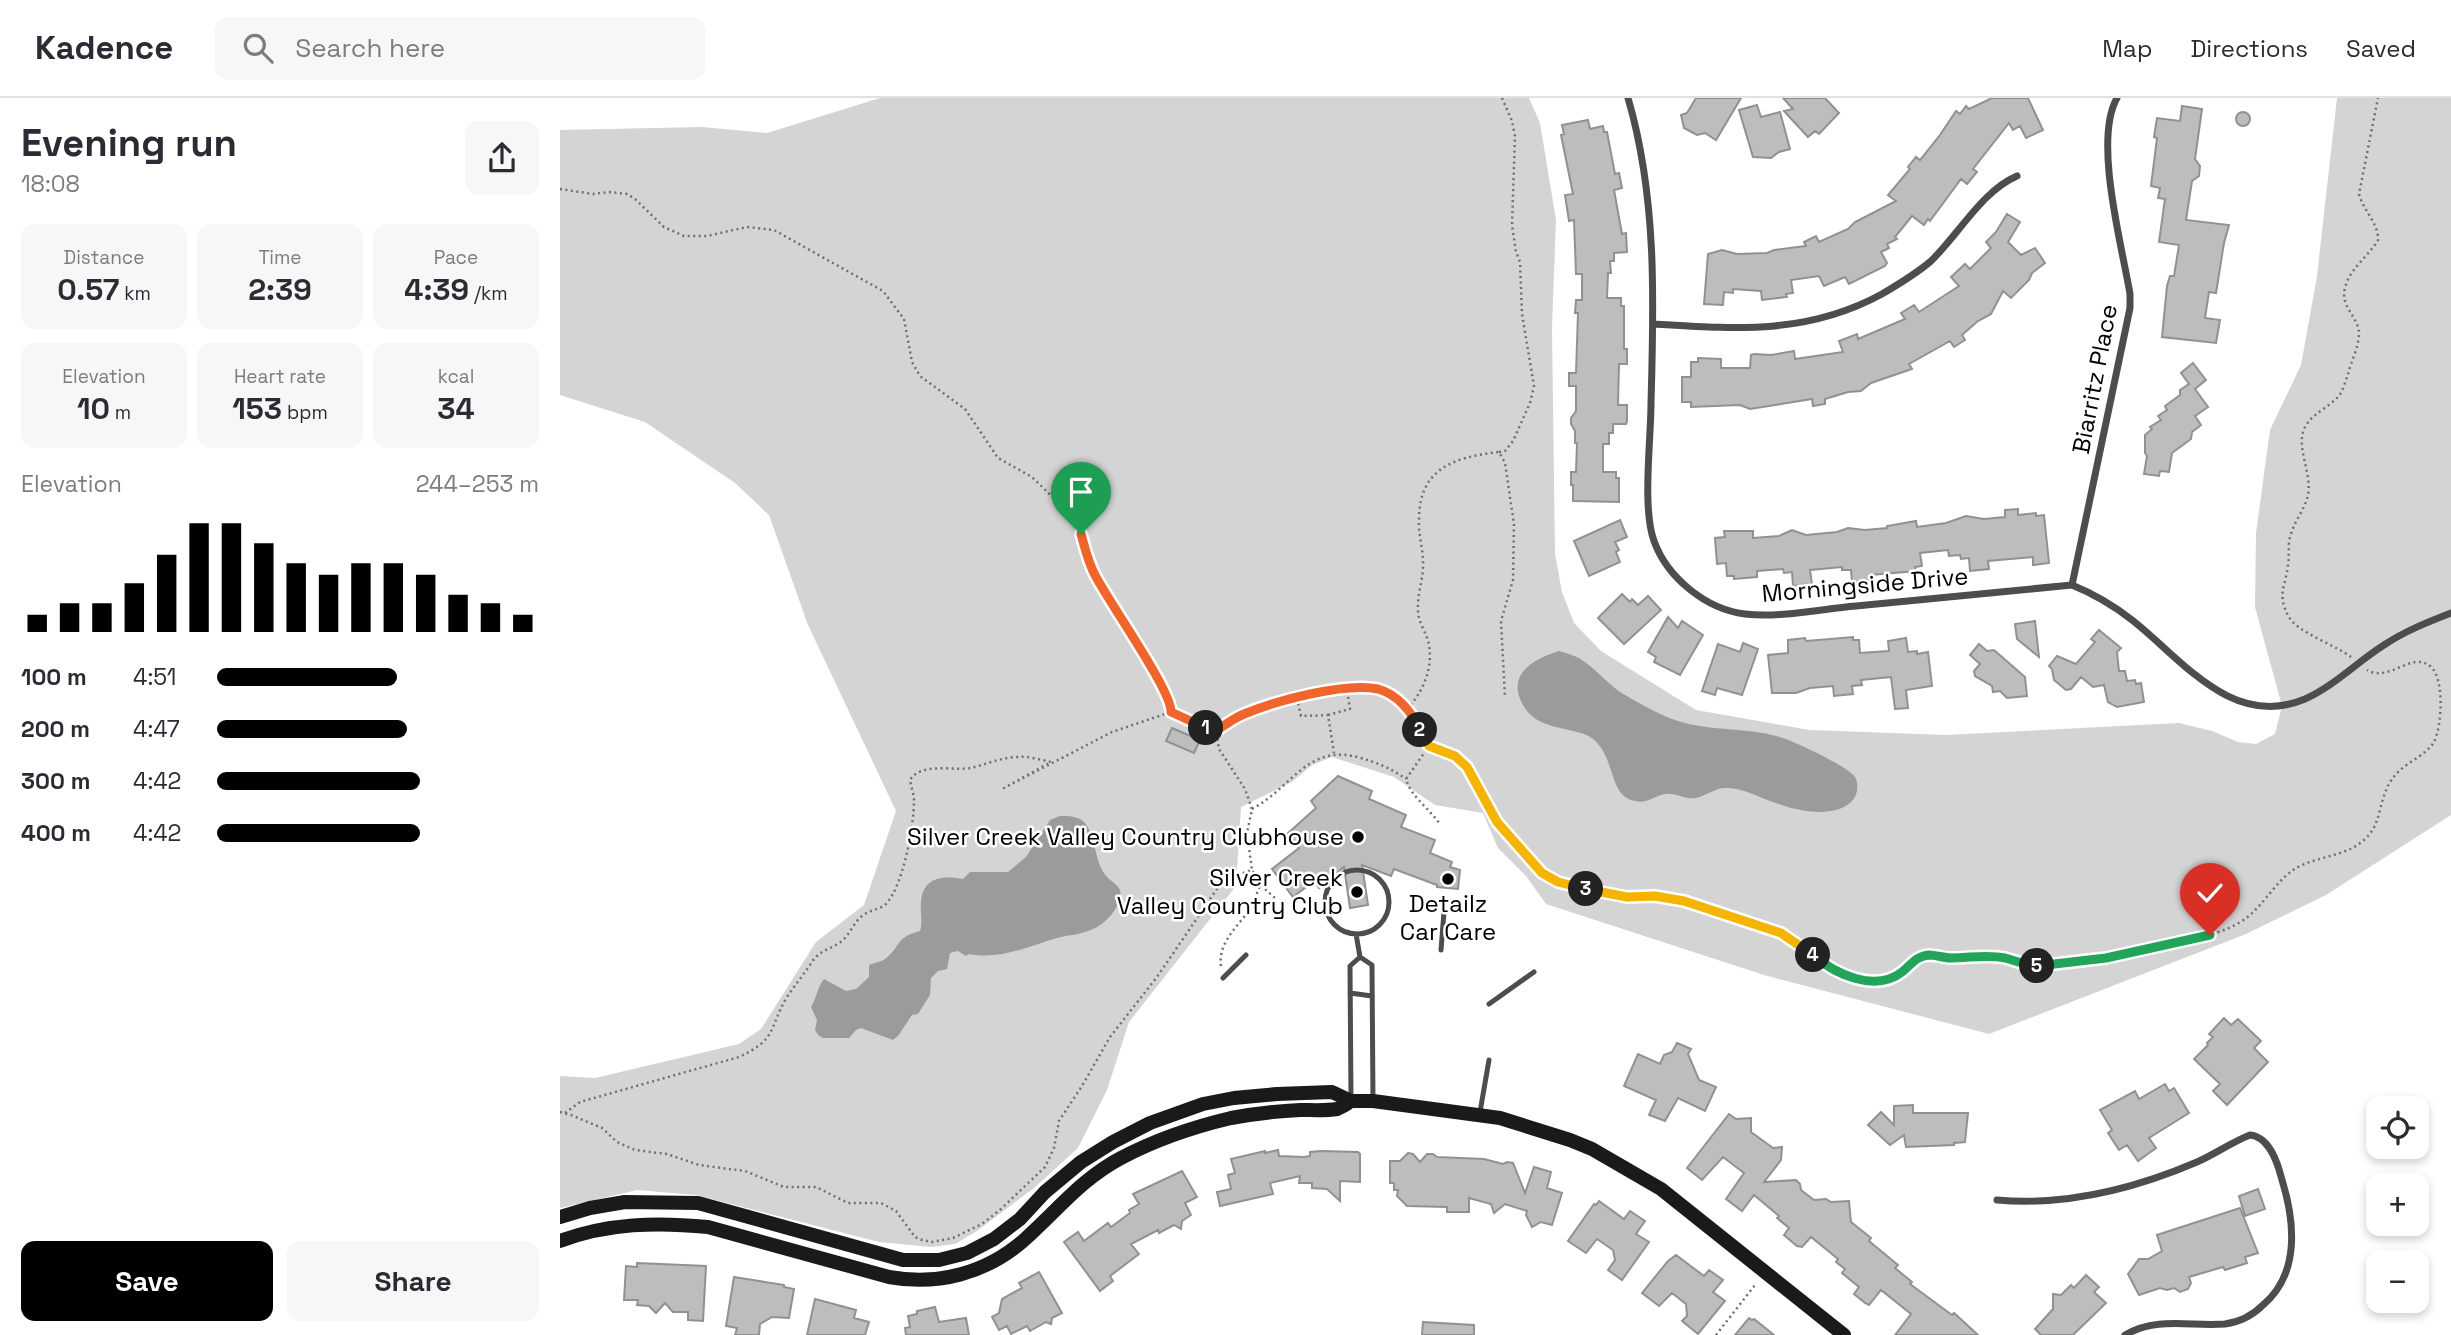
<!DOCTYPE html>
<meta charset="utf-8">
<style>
:root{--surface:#fff;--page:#f7f7f7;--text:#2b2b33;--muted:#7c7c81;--line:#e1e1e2;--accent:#000}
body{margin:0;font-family:"Space Grotesk",sans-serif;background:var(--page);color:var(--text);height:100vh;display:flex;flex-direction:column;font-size:26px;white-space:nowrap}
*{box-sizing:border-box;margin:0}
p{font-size:23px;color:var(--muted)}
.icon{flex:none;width:38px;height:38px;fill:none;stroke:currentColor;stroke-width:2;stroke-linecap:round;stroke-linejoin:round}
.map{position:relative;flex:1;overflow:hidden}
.side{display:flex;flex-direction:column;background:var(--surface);width:560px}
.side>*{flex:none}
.fabs{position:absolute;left:1806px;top:998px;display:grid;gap:14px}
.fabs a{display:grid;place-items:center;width:63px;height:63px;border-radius:14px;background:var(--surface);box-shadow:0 4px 10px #0003;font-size:35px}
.pin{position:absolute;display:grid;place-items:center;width:60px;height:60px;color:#fff;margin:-72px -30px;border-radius:50% 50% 50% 0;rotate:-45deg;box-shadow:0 0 7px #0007}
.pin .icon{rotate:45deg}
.km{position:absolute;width:35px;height:35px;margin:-18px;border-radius:50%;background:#222;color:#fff;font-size:19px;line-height:35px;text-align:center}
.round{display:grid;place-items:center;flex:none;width:74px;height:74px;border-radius:14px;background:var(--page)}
.headline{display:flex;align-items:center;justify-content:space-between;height:119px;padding:0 21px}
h1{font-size:38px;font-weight:700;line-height:52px}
.metrics{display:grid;grid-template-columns:repeat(3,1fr);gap:10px;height:119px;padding:7px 21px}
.metrics div{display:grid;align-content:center;border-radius:14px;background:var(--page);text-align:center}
.metrics b{font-size:30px;font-weight:700}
.metrics small{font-size:19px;font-weight:400}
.metrics p{font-size:19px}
.chart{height:196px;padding:14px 21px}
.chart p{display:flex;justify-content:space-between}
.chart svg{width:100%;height:126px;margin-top:7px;stroke:var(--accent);stroke-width:6}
.cta{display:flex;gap:14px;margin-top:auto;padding:14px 21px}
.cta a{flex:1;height:80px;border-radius:14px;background:var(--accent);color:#fff;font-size:28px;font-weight:700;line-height:80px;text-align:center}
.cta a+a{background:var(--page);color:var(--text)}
ul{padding:0 21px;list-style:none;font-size:23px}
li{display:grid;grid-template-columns:112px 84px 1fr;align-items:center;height:52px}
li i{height:18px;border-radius:9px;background:var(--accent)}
header{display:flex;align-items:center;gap:42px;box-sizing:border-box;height:98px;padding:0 35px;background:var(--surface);border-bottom:2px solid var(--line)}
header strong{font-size:33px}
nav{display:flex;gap:38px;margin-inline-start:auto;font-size:24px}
.search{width:490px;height:63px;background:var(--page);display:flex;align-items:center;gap:18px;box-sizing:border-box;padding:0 24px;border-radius:14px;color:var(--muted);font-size:26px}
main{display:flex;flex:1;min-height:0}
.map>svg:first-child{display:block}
</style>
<header>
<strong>Kadence</strong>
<div class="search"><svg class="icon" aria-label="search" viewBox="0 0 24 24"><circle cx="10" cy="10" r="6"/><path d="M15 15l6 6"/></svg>Search here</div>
<nav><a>Map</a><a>Directions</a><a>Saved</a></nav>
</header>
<main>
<section class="side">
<div class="headline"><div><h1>Evening run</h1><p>18:08</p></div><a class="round"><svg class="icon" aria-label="share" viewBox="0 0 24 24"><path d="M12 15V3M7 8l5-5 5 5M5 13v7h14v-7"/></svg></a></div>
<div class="metrics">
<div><p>Distance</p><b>0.57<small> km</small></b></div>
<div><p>Time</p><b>2:39</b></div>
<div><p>Pace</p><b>4:39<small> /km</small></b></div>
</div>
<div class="metrics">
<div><p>Elevation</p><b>10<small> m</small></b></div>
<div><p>Heart rate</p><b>153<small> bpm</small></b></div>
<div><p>kcal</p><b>34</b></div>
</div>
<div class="chart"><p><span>Elevation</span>244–253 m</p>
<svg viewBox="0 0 160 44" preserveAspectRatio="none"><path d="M5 44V38M15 44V34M25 44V34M35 44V27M45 44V17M55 44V6M65 44V6M75 44V13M85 44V20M95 44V24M105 44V20M115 44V20M125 44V24M135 44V31M145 44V34M155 44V38"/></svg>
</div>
<ul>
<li><b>100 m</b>4:51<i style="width:56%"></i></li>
<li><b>200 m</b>4:47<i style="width:59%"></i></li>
<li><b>300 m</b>4:42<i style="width:63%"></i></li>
<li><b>400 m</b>4:42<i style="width:63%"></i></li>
</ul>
<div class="cta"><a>Save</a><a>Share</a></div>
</section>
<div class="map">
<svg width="1891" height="1237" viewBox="0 0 1891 1237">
<rect width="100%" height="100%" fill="#fff"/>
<path fill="#d4d4d4" d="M320,0H969L980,25L996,122L992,229L995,456L1002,494L1014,525L1041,553L1136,612L1250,632L1386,637L1619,625L1652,633L1678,644L1696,646L1715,636L1722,608L1695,509L1696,435L1710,332L1741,267L1757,178L1777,0H1891V717L1766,797L1686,836L1429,936L1204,877L986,806L966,778L938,750L923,715L875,707L834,679L772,659L752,667L732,684L681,709L676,788L569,924L547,992L518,1050L474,1090L417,1133L395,1146L371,1149L319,1144L136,1097L77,1092L0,1110V978L35,980L179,946L201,931L256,844L304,807L336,713L248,527L209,417L175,385L85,324L0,297V32L142,29L207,35Z"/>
<path fill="#9b9b9b" d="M999,553C1006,555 1013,557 1019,560C1034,569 1046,584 1060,594C1075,603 1091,612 1107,619C1148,636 1187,627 1226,641C1239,646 1289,669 1295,679C1299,686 1298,697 1292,703C1275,721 1236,713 1216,705C1200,700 1182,689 1165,690C1155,690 1146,698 1136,700C1125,702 1116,694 1105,696C1094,698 1087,706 1075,703C1045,698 1058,649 1024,636C997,627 970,630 959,598C951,572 979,559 999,553Z
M500,718C509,718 519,718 525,725C537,741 534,765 547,779C554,786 563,789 560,800C557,814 542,829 528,833C518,837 507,837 497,840C466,849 441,862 409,856L406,858L398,853L390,855L387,871L378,873L371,880L370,897L358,916L352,917L338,938L333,942L301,930L296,932L289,940H263L258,937L255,932L257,922L251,909C257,899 257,890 264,881L286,893L296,891L309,879V867C313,865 321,864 325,861C341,849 335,839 360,833C363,823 360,815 361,804C363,779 382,777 403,781L410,774H448L466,759L490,722Z"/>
<path fill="#bdbdbd" stroke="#919191" stroke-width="2" d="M1136,0H1181L1156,42L1145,35L1137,37L1124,30L1121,17L1127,15Z
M1223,0H1265L1279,15L1259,36L1255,33L1248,39L1224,13L1233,11Z
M1432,0H1468L1483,32L1466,40L1460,28L1453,32L1449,25L1413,71L1417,74L1407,86L1401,81L1370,123L1368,121L1364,127L1352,118L1335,139L1337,141L1327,146L1329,150L1321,154L1327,165L1325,168L1289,186L1285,179L1264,188L1259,178L1231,182L1233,195L1226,196L1227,199L1202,202L1201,193L1173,191V195L1164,194L1163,207L1144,206L1148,156L1162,152L1177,156L1207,155L1214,152L1246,148L1244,144L1256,138L1259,144L1288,131L1295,124L1336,103L1328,97L1350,71L1348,69L1356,59L1360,62L1380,37L1396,13L1400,16L1406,8L1409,11Z
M1197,7L1201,19L1220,14L1230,51L1219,54L1211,60L1193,59L1179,12Z
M1622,8L1642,11L1635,61L1640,68L1639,78L1632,83L1626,122L1669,127L1664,145L1656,195L1649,194L1645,220L1660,222L1656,245L1602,239L1607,188L1610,178H1614L1619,147L1599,144L1605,101L1598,100L1600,90L1591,88L1597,40L1594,39L1597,20L1620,23Z
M1676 21a7 7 0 1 1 14 0a7 7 0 1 1-14 0Z
M1028,22L1030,31L1043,28L1044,34H1047L1055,76L1059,75L1062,90L1054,92L1062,136L1066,135L1067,154L1054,155V163H1050L1051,175H1048L1047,200H1061V208H1064V251H1067V266H1059L1058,307H1067V323L1066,326H1053V335H1049V346H1043V374H1056V380H1059V404L1013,403V387H1011V374H1016L1017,345H1015V333L1011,326V320L1016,313V288H1009V275H1016L1018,215H1015L1016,202H1022V176H1016L1014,122L1009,123L1005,97L1013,96L1001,37L1004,36L1002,27Z
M1447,116L1460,124L1448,144L1461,157L1475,150L1485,165L1472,175L1469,182L1451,200L1443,193L1431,216L1418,223L1402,237L1405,242L1394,249L1390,243L1349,266L1352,271L1311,285L1301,293L1288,294L1265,301V306L1253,308L1252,301L1190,311L1180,307L1131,309V304H1122V279H1131V264H1138V260L1161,261V270H1190L1191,257L1194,256L1211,257L1234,253L1235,261L1283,254L1279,243L1297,236L1298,241L1345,221L1341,215L1354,207L1359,214L1399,188L1391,179L1405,166L1410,171L1431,150L1426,144L1436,134Z
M1633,265L1646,282L1635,291L1648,309L1635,318L1641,327L1632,334L1631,341L1612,355L1609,374L1600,373L1599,378L1584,376L1587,358L1585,355V337L1592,331L1590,329L1601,322L1598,318L1607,312L1605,308L1620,297V292L1629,286L1621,275Z
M1458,411V417L1476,415V418L1484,417L1489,465L1473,467V459L1428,463L1429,471L1410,473L1409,460L1401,461L1400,457L1389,458L1388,452L1360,455L1362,468L1355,469L1356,473L1310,477V482L1292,484L1291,472H1282V469L1250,472L1252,486L1233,488L1232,474L1224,475L1223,471L1197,473V479L1174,481V478H1167L1166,465L1157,466L1155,440L1165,439L1164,433H1193V440L1219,438L1232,432L1246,437L1277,434L1288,430L1305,432L1327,430V428L1356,423L1357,429L1386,425L1406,418L1424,421L1445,419V412Z
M1060,422L1067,439L1055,444L1059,452L1056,454L1060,464L1029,478L1014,443Z
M1062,496L1070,504L1072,501L1078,507L1088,498L1101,512L1064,546L1038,520Z
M1108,519L1118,530L1122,523L1143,537L1120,577L1094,564L1096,559L1088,554Z
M1475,523L1479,559L1457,541L1455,526Z
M1539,532L1561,550L1557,554L1559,573H1565L1567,583L1575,582L1576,586L1581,585L1584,604L1557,609L1548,604L1544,587L1533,589L1521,579L1511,591L1506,592L1494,582L1492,571L1489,568L1497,558L1516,566L1535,544L1531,541Z
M1293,539V542H1299L1300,555L1329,553L1328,543L1346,540L1348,554L1357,553V556L1368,554L1372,588L1346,592L1348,610L1335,611L1331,579L1301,582L1302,587L1292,588L1293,596L1274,598L1273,588L1250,590L1236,595H1212L1208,557L1228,555V542L1245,540L1246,543Z
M1183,545L1198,551L1182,597L1157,590L1155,597L1142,593L1158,546L1180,554Z
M1419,546L1427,553L1434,552L1465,579L1467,598L1447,600L1440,593L1433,594L1432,588L1415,578L1414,573L1420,566L1410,557Z
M612,630L640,642L634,655L606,643Z
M778,678L812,693L809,701L846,717L841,729L875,742L870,755L892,764L890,769L900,772L898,791L877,789V787L834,771L831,778L802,767L808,807L790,810L784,769L759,790L754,783L733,799L712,771L739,750L727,736L756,710L751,703Z
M1664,920L1671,927L1678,921L1701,943L1694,950L1708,964L1667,1007L1653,993L1660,986L1634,961L1648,947L1647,945L1653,939L1649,936Z
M1117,945L1131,951L1128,956L1139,982L1156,989L1145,1013L1118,1000L1105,1023L1089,1017L1096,1002L1064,988L1078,956L1100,966L1104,957L1112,954Z
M1605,986L1609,993L1614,990L1629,1015L1589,1040L1596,1050L1578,1063L1567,1047L1559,1052L1548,1035L1552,1032L1540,1012L1575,993L1579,1001Z
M1353,1007V1015H1408L1405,1044L1394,1045V1047L1346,1049L1344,1037L1330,1047L1308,1027L1321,1014L1334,1027V1008Z
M1169,1016L1176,1021L1191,1020V1034L1213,1050L1222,1049L1221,1062L1204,1084L1236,1082L1240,1086L1241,1092L1254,1102L1266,1101L1271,1104L1289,1103L1291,1124L1311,1140L1309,1143L1338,1167L1335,1170L1352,1184L1350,1186L1392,1217L1394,1215L1418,1237H1335L1351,1216L1321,1192L1309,1207L1305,1205L1294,1196L1299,1189L1282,1175L1285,1171L1276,1164L1278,1161L1251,1139L1242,1149L1237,1148L1224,1137L1229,1130L1217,1120L1219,1118L1194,1097L1182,1113L1166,1101L1184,1075L1163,1059L1142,1082L1127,1070Z
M718,1052L719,1058L744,1059L750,1058V1054L761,1053L798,1054L800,1056V1084L780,1083V1103L767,1091L752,1090V1085H739L740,1078L710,1085L713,1096L660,1108L657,1094L671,1091L668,1077L675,1075L671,1061L705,1053V1055Z
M848,1055L853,1056L860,1064L867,1056H873L877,1059L924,1061L943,1066L947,1064L953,1065L965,1095L974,1069L991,1074L987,1090L1002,1095L992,1127L981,1124L972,1129L966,1117L967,1113L945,1106L934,1115L931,1106L909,1100V1114H887V1109L847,1108L837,1098L838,1092H834V1085H830V1063H840Z
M622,1073L637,1099L625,1105L631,1117L622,1123L621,1131L614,1127L599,1135L598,1132L571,1146L579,1156L550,1178L553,1183L540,1193L504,1144L518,1134L524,1143L548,1125L551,1129L570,1115L569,1112L579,1106L573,1096Z
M1698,1091L1705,1111L1685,1118L1679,1098Z
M1039,1103L1064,1121L1070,1113L1085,1123L1076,1136L1089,1144L1062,1182L1048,1172L1055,1162L1053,1152L1037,1141L1026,1155L1008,1143L1034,1106L1036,1107Z
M1680,1110L1698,1155L1685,1159L1687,1165L1665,1172L1663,1169L1629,1179L1631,1185L1628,1191L1620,1194L1614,1190L1607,1192L1600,1190L1579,1197L1568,1176L1579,1161H1588L1602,1153L1597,1137Z
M1116,1157L1144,1178L1149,1172L1163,1182L1153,1194L1165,1203L1138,1236L1122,1223L1127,1218L1126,1206L1112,1195L1099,1208L1082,1195L1108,1163Z
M77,1165L146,1168L143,1223L128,1222V1214H113L105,1205L96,1215L89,1208L77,1207L78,1202H64L66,1168L77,1169Z
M479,1174L502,1215L492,1220L491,1226L486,1224L470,1233L467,1228L451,1236L447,1228L439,1232L432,1219L439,1215L442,1201L462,1190L459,1185Z
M1526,1177L1539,1189L1534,1194L1546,1205L1513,1237H1481L1475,1231L1493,1211V1196L1501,1197L1511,1187L1514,1190Z
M174,1179L224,1187V1189L234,1191L229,1220L212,1219L200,1226L199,1237H175L177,1230L166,1228Z
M255,1201L296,1212L294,1220L309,1224L305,1237H247Z
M375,1209L379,1224L406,1220L409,1237H346L345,1230L350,1229L348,1218L357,1216V1213Z
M1189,1220L1192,1222L1194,1221L1214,1237H1175Z
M863,1224L914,1227V1237H862Z"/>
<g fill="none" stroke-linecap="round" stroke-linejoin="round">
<path stroke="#6f6f6f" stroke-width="2.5" stroke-dasharray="2 3.5" stroke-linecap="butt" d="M0,91L33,96L49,94L67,96L75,101L104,129L124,138H147L187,129L214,132L323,193L344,221L352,264L360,278L405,311L438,360L472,379L510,416L521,436L534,475L598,582L609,602L611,614
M939,354L945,353L953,343L970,305L974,288L962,216L960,164L956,154L952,127L955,38L952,23L942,0
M1791,559C1775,547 1737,534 1729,519C1716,496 1726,488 1728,467C1730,456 1727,447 1731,436C1735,422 1745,411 1748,397C1752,374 1735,348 1745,329C1752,316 1767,310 1777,300C1783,294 1785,284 1788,276C1791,264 1799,248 1799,235C1798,218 1780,209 1785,190C1789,171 1809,158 1818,142C1819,126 1803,112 1799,96L1818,0
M737,600L741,618L768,617L774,655
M847,611C863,594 873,571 869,547C867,535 858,525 858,512C857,495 864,480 863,464C863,450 858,435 859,421C859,370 895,359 939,354L945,365L954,426L953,482L941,523L945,599
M768,617L790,611L787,592
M656,633C690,607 797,574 835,600C852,612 859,631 869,648L846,681C851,699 869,710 879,725
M869,648C910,660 909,674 927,707C938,729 962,759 982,775C999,788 1050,797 1072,799C1090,801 1107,799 1125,803C1138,807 1150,813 1163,817C1182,823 1202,826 1221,835C1250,848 1268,876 1301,882C1314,884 1328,884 1340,876C1352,868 1357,856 1374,858C1378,858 1382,860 1387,860C1402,862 1418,858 1434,859C1449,860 1463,868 1479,869C1512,869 1547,859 1579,852C1613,844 1651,842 1682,823C1705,808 1716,780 1740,768C1763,757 1789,758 1807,739C1824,722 1817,695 1838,674C1848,664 1867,656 1874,644C1882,628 1885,580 1870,568C1851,553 1829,585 1807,572
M692,711C733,689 748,644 801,660C818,665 832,671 846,681
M661,868C658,844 677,830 689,812C694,804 697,795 701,785
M0,1014L11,1017L42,1030L57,1044L75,1052L107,1056L139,1067L185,1073L224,1089H256L288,1105H321L336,1113L355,1139L362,1142L372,1144L393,1140L422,1126L441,1111L485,1069L494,1050L499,1023L522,988L550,939L597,879L663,782L692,772L705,791L715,800
M5,1015L20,1004L179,959C218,941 208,931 227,899C235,887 244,876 252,864C259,852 272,851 282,843C290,836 294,824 302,818C309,812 319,812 326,806C343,788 354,728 354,703C354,696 351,689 350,682C361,664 393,673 411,670C427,666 442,659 459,659C469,658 481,662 491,664L444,690L552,634L611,614L631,625L656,633L659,651L685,691L692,711L687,735L692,772
M1156,1237L1195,1187"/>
<path stroke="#4d4d4d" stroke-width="5" d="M765 804a32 32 0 1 1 64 0a32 32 0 1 1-64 0Z
M796,836L800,859L812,867L813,1003
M881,852L884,814
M663,880L686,857
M790,895L812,898
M929,906L974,874
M791,1000L790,868L800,859
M920,1014L929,962"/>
<path stroke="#4d4d4d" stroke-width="7" d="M1068,0C1097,99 1094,204 1091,305C1091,342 1082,410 1094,443C1107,479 1145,511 1185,516C1221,520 1260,511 1296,508C1368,501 1440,494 1512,487C1534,496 1553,507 1572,522C1621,560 1672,632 1745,601C1774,588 1797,564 1824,547C1845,533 1868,524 1891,515
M1093,226C1176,231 1247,237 1322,196C1339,186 1356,176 1371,163C1399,136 1422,93 1457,78
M1512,487L1570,210V196C1562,148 1533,42 1557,0
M1437,1102C1505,1108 1574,1091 1637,1064C1655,1056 1672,1044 1690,1037C1710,1039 1718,1066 1722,1082C1735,1124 1740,1176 1703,1207C1693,1217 1680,1224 1665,1226C1631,1229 1598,1218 1565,1237"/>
<path stroke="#1a1a1a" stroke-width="14" d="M0,1119L30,1110L65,1104L138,1105L343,1162H379L407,1155L434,1141L460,1121L485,1094L521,1064L553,1044L590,1025L643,1006L674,1000L717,996L772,994L791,1003H813L940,1020L1010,1042L1032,1051L1101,1091L1284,1237
M0,1143C48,1125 97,1124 148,1129L329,1179C378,1188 426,1175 463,1143C496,1114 521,1081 561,1060C595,1042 633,1029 671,1020C693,1016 717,1013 740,1012C752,1012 766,1013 777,1011C783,1009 787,1006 791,1003"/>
</g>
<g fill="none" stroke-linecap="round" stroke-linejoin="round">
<defs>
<path id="split-1" d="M521,436C525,450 528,464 535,477C548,503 612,593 611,614L646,630"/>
<path id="split-2" d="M646,630L656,633C665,627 674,620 684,616C715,603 785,584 818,591C837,596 852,614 860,632"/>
<path id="split-3" d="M860,632L869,648L895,658L907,669L937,724L982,775L998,784L1026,791"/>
<path id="split-4" d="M1026,791L1067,799L1095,798L1124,803L1221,835L1253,857"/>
<path id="split-5" d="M1253,857C1275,876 1315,895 1342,874C1351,867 1356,858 1369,857C1376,857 1384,860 1391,860C1409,860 1427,856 1445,860C1456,863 1466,867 1477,868"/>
<path id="split-6" d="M1477,868L1546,860L1650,837"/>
</defs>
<use href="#split-1" stroke="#fff" stroke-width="14"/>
<use href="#split-2" stroke="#fff" stroke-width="14"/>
<use href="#split-3" stroke="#fff" stroke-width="14"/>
<use href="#split-4" stroke="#fff" stroke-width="14"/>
<use href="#split-5" stroke="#fff" stroke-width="14"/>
<use href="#split-6" stroke="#fff" stroke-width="14"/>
<use href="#split-1" stroke="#f0652b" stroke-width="9"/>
<use href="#split-2" stroke="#f0652b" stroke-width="9"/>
<use href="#split-3" stroke="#f5b400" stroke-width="9"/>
<use href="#split-4" stroke="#f5b400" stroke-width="9"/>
<use href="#split-5" stroke="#22a559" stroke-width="9"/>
<use href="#split-6" stroke="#22a559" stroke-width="9"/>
</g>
<g fill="#000" stroke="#fff" stroke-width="2.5">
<circle cx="798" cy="739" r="7"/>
<circle cx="888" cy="781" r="7"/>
<circle cx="797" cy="794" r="7"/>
</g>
<g text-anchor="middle" stroke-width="5" stroke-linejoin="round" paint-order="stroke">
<g font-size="24" fill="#000" stroke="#fff">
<text transform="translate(1535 281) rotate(-79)" y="8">Biarritz Place</text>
<text transform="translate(1305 487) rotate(-5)" y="8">Morningside Drive</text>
</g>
<g font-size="24" fill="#000" stroke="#fff" text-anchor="end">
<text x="784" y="747">Silver Creek Valley Country Clubhouse</text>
<text x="783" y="788">Silver Creek<tspan x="783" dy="28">Valley Country Club</tspan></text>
<text x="888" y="814" text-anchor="middle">Detailz<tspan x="888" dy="28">Car Care</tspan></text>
</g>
</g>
</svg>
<div class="fabs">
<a><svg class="icon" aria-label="locate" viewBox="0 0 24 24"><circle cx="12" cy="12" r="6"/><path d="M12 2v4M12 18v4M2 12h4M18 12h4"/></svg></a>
<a>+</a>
<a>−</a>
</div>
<div class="pin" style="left:521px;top:436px;background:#1e9e55"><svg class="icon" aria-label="arrive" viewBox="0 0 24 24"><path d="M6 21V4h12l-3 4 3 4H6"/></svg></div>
<div class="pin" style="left:1650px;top:837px;background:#d93025"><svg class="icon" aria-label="check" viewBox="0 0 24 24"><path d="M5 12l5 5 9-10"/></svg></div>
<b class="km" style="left:646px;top:630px">1</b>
<b class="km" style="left:860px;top:632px">2</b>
<b class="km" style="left:1026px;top:791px">3</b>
<b class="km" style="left:1253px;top:857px">4</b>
<b class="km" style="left:1477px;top:868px">5</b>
</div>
</main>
